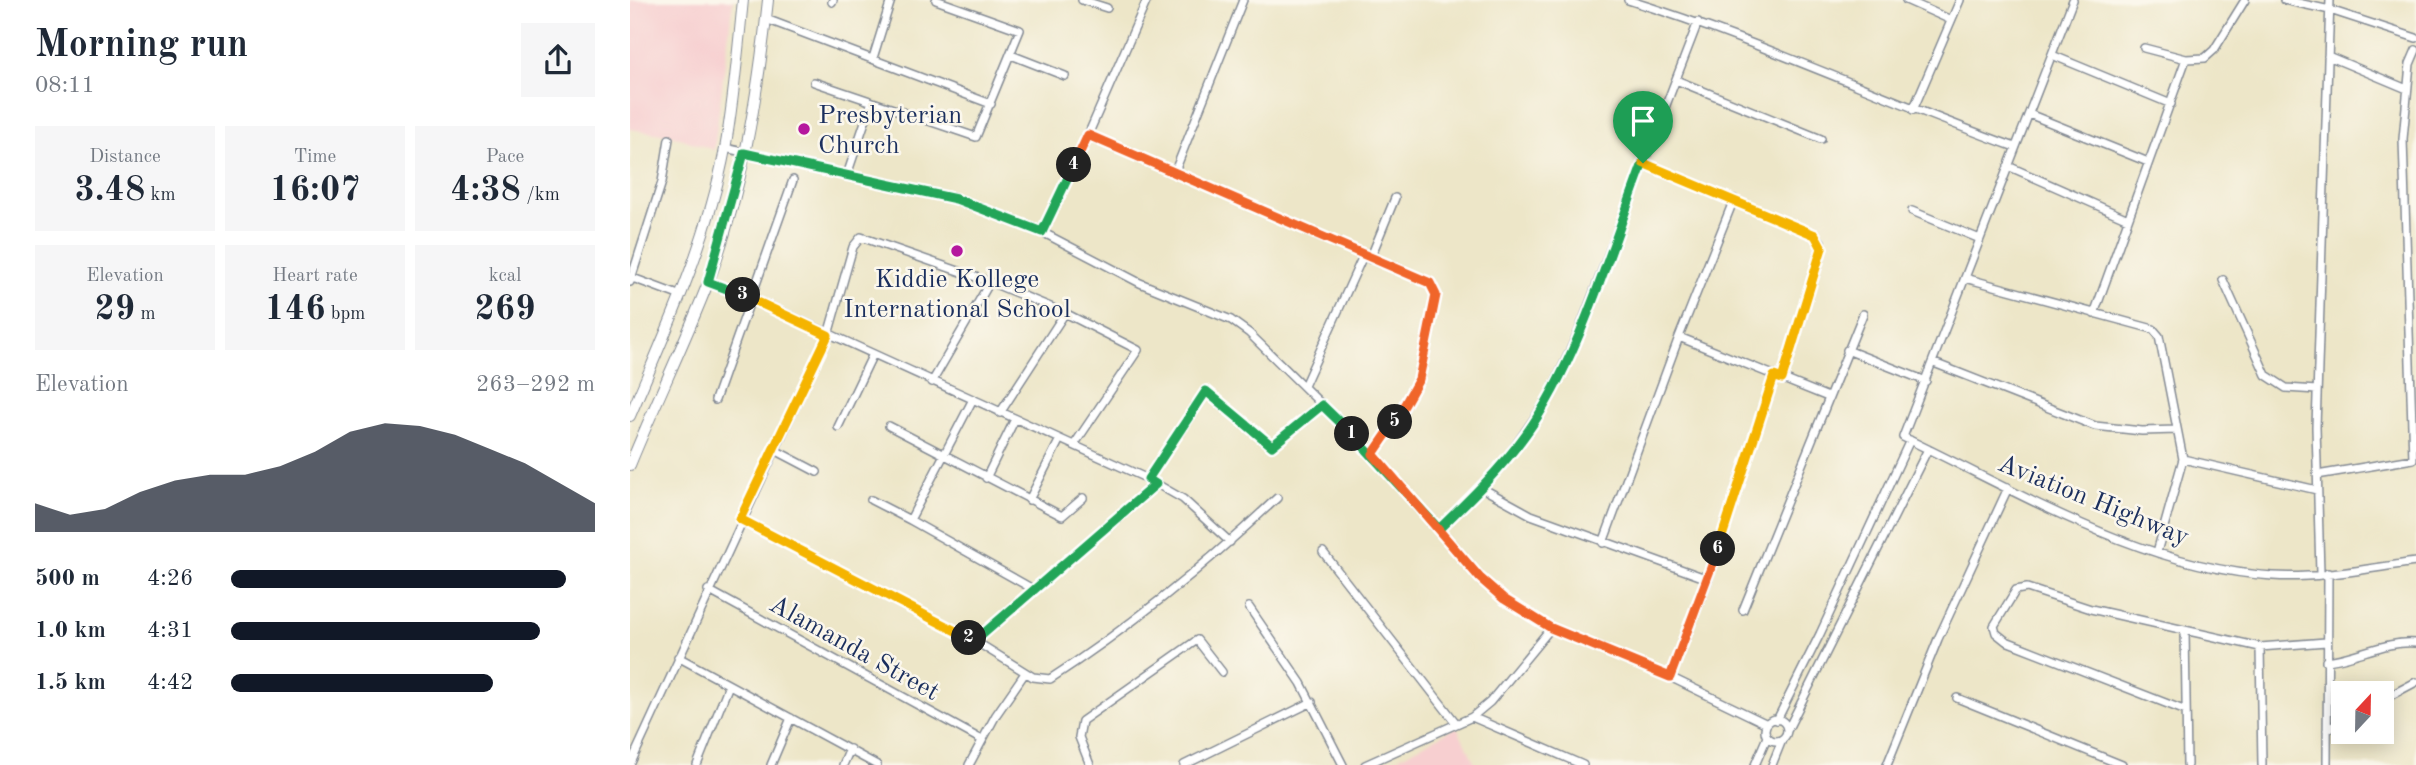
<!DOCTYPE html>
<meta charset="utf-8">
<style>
:root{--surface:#fff;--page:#f6f6f7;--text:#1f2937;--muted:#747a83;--accent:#111827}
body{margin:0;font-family:"Old Standard TT",serif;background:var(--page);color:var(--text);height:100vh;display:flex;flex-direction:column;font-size:26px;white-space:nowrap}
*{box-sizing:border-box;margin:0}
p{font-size:23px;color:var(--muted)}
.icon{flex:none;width:38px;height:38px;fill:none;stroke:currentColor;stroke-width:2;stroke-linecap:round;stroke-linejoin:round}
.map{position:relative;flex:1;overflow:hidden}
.sheet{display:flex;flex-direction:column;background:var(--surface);width:630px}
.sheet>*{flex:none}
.needle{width:46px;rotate:22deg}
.buttons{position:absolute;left:1701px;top:681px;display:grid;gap:14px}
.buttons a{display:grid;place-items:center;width:63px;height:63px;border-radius:0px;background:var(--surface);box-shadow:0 4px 18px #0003;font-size:35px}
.pin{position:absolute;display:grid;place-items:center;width:60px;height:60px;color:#fff;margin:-72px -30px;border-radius:50% 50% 50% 0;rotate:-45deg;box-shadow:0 0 7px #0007}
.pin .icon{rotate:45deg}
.km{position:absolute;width:35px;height:35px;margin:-18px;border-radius:50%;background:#222;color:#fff;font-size:19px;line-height:35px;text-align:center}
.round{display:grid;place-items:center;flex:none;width:74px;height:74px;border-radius:0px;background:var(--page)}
.head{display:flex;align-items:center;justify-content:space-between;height:119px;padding:0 35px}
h1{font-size:38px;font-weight:600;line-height:52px}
.stats{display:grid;grid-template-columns:repeat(3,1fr);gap:10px;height:119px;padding:7px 35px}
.stats div{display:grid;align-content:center;border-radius:0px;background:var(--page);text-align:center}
.stats b{font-size:35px;font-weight:600}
.stats small{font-size:19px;font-weight:400}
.stats p{font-size:19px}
.chart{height:196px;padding:14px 35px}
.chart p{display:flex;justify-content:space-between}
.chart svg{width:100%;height:126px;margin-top:7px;fill:var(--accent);opacity:.7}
ul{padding:0 35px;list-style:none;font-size:23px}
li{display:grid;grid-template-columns:112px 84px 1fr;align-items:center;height:52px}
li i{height:18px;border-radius:9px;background:var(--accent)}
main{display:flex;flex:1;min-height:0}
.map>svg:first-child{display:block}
</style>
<main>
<section class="sheet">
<div class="head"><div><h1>Morning run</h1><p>08:11</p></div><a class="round"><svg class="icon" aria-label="share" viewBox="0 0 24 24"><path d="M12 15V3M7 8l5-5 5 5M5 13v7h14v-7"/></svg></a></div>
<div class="stats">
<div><p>Distance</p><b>3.48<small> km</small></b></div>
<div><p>Time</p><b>16:07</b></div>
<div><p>Pace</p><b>4:38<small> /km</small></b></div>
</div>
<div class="stats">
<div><p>Elevation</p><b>29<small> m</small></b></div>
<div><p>Heart rate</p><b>146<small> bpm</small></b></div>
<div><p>kcal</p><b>269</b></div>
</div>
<div class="chart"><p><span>Elevation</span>263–292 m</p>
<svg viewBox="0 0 160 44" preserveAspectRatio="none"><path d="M0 44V34L10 38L20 36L30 30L40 26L50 24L60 24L70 21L80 16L90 9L100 6L110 7L120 10L130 15L140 20L150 27L160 34V44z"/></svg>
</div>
<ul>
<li><b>500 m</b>4:26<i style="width:92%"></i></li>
<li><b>1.0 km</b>4:31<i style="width:85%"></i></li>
<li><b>1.5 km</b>4:42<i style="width:72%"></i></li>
</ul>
</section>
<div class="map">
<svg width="1786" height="765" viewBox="0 0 1786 765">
<rect width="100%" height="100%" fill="#fbf7ec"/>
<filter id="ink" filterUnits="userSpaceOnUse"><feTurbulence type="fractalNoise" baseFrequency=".0143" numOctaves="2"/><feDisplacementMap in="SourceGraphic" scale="14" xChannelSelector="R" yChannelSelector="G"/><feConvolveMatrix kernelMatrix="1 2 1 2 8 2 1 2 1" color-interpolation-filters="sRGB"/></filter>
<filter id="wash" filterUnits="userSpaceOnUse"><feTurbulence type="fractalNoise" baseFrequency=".00686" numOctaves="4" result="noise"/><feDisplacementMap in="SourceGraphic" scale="28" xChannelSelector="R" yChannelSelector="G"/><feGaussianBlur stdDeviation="1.57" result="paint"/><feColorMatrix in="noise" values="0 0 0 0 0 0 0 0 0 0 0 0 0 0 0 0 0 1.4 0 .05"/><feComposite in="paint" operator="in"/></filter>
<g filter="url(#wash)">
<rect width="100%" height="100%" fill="#ede6c8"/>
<path fill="#f7cfd0" d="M0,0H103L84,150L44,136L0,129Z
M827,727L846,765H754Z"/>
</g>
<g filter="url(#ink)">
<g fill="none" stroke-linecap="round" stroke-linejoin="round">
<defs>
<path id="street" d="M452,0L477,8
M998,0C1130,41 1255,100 1385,147
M1276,0L1321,20
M1443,0L1273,437C1389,492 1512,568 1643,576C1690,579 1740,568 1786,562
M1654,0L1700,10L1786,38
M202,2L203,0
M136,19L361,104
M1514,48L1556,59L1575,58L1584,50L1615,0
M381,55L435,76
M1422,55L1541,104
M1698,56L1777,89
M243,58L261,0
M1046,80L1191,139
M184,82L346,137L390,30L306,0
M1283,110L1330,0
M1399,114L1518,162
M458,135L800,283L806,294L789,379L770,415L742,454
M95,148L326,199L412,232L510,283L601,320L619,333L742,454L850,578L874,599L921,628L1040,677L1137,724
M1013,163L1185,235L1191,242L1190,256L1152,379
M1378,166L1498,219
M545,171L613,0
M217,175L241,104
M1282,211L1350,239
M412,232L458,135L517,0
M740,259L765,198
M0,277L51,296
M1335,278L1523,329L1529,336L1553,459L1687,490
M1593,280L1636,375L1656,388L1687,390
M0,282L32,182L39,139
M78,282L123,299L518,479L553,499L600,542
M1464,314L1556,59
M1049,337L1198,397
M1217,350L1296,381
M1304,363L1465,426L1512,431L1547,430
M302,382L360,282
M674,386L733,256
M85,400L163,180
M342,401L280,520L403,589
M370,413L435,313
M259,426L432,516L453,498
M208,427L243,354
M145,450L187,472
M1687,475L1783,459L1773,139L1780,64L1786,50
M356,478L385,419
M518,479L576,391L642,446L692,405
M852,488L901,515L1078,579
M241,500L280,520
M399,500L430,439
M110,519L345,641L403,677L420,679C502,626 576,565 647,498
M809,529L873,464L919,397L949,331L1068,22
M973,543L1049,337L1104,199
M693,552L826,723
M1527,552L1553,459
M1690,573L1686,427L1700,0
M78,590L352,740
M619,607L671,683L713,765
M1113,610L1233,314
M1555,630L1557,765
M345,641L526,484
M1630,647L1632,765
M48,657L247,765
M1696,661C1726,658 1756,640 1786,643
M1040,677L1078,579L1144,376
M1327,698L1492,765
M1752,700L1786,682
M1556,711L1376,641L1366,633L1364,626L1386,590L1397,588L1461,609L1630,647L1696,642
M842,717L953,765
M1135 730a11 11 0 1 1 22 0a11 11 0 1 1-22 0Z
M1147,720L1190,634L1280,440
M1697,730L1713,720
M1157,731L1298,449
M0,765L198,335L223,247L231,237L360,282L435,313L508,350L444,445
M67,765L99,685
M141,765L161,718
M213,765L220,749
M339,765L366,715L395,673
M460,765L449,737L452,721L567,640L592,672
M554,765L682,702
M735,765L842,717L860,702L921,628
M1125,765L1137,737
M1142,765L1152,740
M1257,765L1308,639L1378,488
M1697,765L1698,573"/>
<path id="secondary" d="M0,416C37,329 77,243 95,149C104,100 108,49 113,0
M0,465C25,404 54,344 78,283C112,193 128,95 138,0"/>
</defs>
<use href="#street" stroke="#848a93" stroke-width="10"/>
<use href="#secondary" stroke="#848a93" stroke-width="12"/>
<use href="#street" stroke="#fff" stroke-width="7"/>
<use href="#secondary" stroke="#fff" stroke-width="10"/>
</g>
</g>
<g fill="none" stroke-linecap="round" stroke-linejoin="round" filter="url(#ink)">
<defs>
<path id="split-1" d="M722,434L809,529C840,499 871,469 896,434C947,364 982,245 1013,163"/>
<path id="split-2" d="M339,638L345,641L526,484L518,479L576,391L642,446L692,405L722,434"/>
<path id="split-3" d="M113,295L198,335L110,519L339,638"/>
<path id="split-4" d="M113,295L78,282L114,153L326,199L412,232L444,165"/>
<path id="split-5" d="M444,165L458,135L800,283L806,295L789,379L765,422"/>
<path id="split-6" d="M765,422L743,454L850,578L874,599L921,628L1040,677L1088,549"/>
<path id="split-7" d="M1013,163L1185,235L1192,248L1152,379L1144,376L1088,549"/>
</defs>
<use href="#split-1" stroke="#fff" stroke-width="14"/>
<use href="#split-2" stroke="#fff" stroke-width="14"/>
<use href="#split-3" stroke="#fff" stroke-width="14"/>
<use href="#split-4" stroke="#fff" stroke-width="14"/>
<use href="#split-5" stroke="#fff" stroke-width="14"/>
<use href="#split-6" stroke="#fff" stroke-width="14"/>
<use href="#split-7" stroke="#fff" stroke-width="14"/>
<use href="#split-1" stroke="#22a559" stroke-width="9"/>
<use href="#split-2" stroke="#22a559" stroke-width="9"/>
<use href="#split-3" stroke="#f5b400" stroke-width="9"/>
<use href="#split-4" stroke="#22a559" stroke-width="9"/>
<use href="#split-5" stroke="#f0652b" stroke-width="9"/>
<use href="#split-6" stroke="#f0652b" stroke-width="9"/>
<use href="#split-7" stroke="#f5b400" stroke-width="9"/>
</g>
<g fill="#b5179e" stroke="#fbf7ec" stroke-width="2.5">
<circle cx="174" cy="129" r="7"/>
<circle cx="327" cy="251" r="7"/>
</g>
<g text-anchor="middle" stroke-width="5" stroke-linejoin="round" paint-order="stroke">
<g font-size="26" fill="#1b2f5e" stroke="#fbf7ec" text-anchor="start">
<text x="188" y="123">Presbyterian<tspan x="188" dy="30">Church</tspan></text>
<text x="327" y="287" text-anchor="middle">Kiddie Kollege<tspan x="327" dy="30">International School</tspan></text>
</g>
<g font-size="26" fill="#1b2f5e" stroke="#fbf7ec">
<text transform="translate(1464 499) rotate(22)" y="9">Aviation Highway</text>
<text transform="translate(225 647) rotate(29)" y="9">Alamanda Street</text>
</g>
</g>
</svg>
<div class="buttons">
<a><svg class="needle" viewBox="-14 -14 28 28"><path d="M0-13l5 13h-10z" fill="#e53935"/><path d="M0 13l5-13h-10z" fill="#747a83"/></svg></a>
</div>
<div class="pin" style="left:1013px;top:163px;background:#1e9e55"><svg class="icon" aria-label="arrive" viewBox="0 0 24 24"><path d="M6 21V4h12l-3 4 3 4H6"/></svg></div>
<b class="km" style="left:722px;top:434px">1</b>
<b class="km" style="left:339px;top:638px">2</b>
<b class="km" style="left:113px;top:295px">3</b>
<b class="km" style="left:444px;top:165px">4</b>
<b class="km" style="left:765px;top:422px">5</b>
<b class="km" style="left:1088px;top:549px">6</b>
</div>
</main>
